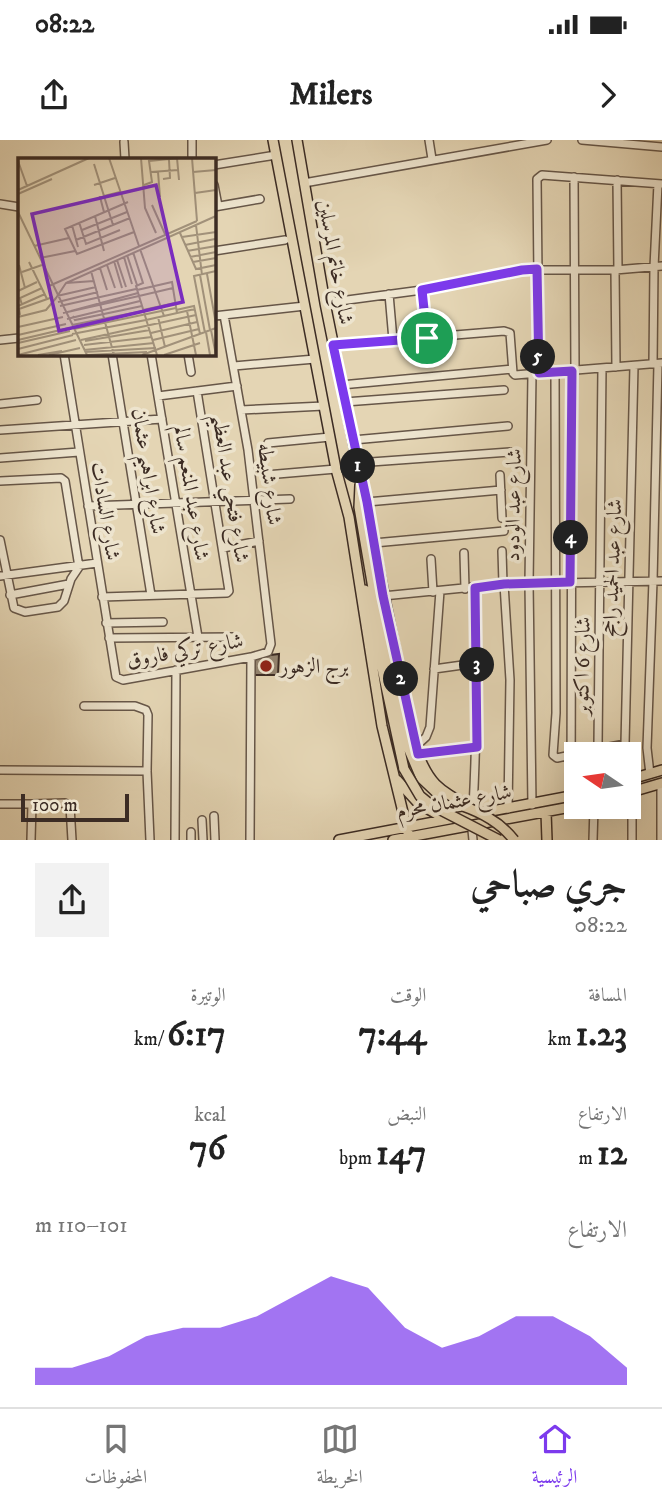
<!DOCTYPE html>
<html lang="ar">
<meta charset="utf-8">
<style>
:root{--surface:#fff;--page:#f2f2f2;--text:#222;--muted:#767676;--line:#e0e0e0;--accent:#7c3aed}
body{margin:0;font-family:"IM FELL DW Pica",Amiri,serif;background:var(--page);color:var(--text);direction:rtl;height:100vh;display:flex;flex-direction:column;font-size:26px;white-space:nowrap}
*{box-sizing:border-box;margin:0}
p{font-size:23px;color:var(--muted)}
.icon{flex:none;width:38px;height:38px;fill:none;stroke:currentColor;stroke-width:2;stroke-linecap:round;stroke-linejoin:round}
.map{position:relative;height:700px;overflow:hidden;direction:ltr}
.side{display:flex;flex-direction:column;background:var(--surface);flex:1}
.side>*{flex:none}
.needle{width:46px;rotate:283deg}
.fabs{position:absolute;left:564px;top:602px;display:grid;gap:14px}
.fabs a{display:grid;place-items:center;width:77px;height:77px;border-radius:0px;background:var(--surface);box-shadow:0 7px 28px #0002;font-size:35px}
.scale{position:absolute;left:21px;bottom:18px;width:108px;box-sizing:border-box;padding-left:7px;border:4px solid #3c2c24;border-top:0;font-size:19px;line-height:24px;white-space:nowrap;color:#3c2c24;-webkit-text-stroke:5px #ede4ce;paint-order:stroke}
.pin{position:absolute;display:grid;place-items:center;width:60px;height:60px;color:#fff;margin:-30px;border:4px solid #fff;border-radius:50%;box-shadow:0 2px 7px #0007}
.km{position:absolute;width:35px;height:35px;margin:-18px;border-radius:50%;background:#222;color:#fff;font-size:19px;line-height:35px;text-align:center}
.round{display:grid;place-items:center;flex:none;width:74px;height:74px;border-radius:0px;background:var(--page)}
.summary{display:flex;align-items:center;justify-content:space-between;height:119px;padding:0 35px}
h1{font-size:38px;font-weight:800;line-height:52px}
.metrics{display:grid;grid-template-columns:repeat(3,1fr);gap:10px;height:119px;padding:7px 35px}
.metrics div{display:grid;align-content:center}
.metrics b{font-size:35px;font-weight:800}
.metrics small{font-size:19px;font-weight:400}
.metrics p{font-size:19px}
.chart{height:196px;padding:14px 35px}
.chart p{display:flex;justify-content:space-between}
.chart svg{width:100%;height:126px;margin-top:7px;fill:var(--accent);opacity:.7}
.status{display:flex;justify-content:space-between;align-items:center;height:49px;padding:0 35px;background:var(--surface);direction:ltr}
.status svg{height:19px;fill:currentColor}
header{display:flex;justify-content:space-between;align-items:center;height:91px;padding:0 35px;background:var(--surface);font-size:32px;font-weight:800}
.menu{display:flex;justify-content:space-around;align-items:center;height:98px;border-top:2px solid var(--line);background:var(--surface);font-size:19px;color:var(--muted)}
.menu a{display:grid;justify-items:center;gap:4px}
.menu .active{color:var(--accent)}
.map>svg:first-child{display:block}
</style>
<div class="status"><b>08:22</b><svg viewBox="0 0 49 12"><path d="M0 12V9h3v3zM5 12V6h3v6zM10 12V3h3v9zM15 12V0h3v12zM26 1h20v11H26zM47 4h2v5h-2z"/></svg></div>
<header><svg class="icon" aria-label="forward" viewBox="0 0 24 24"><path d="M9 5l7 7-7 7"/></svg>Milers<svg class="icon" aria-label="share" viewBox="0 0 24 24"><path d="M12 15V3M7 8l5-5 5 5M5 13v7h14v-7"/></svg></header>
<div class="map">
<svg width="662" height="700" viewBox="0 0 662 700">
<rect width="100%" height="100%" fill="#e4d5b4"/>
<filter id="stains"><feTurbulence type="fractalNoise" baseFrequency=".00286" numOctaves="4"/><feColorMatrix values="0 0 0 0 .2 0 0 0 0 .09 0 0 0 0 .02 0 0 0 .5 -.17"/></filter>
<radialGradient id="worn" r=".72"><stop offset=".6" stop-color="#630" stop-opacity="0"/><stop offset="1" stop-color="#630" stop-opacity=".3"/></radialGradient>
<path fill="#93846f" stroke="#3c2c24" stroke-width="2" d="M279,514L278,535H253L254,517Z"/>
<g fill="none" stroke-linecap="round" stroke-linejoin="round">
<defs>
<path id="minor" d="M192,0V19
M429,0L432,19
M582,0L662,7
M124,2L125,19
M214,25L276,15
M574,37L575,230
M617,40L618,130
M304,43L547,0
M214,45L218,66
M0,64L19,67
M214,67L260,59
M214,111L285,100
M615,130L616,227
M422,150L427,198
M389,154L393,200
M325,163L422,150L522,130H615L662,126
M214,176L305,166
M0,200L19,198
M333,205L504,191L510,193L513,233L515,235L662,223
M64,214L116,537L123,540L251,517L268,512L271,504L248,310L224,175
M112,214L151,455
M151,214L198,497
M188,214L191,232
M653,224L654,127L658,44
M234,226L315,219
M555,232L556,573L553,615L557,618L571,615
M539,233L537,39L542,35L662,44
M341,245L512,229
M158,256L237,246
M345,262L504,250
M0,264L37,260
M241,270L324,266
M0,290L162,279
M353,300L508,286
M268,303L330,297
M0,318L79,312
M357,323L510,312
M266,335L336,329
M500,335L502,378
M0,341L61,338L65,341L79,427L71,439L64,461L58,467L25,472L14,468L0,400
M367,362L501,350
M88,366L290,359
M374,403L504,391
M223,408L259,401
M502,411L503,444
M464,413L465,449
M431,419L433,452
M0,436L97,423
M653,441L658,224
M504,444L510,540L508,669
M10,455L69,444
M383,456L504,444L662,441
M102,457L227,453L229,451L197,251
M106,483L163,482
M109,498L233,497
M434,529L477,523
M84,566H135L146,570L148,575L147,631L150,700
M415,607L426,597L430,587L440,451
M599,609L625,604L634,226
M418,614L477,607
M602,614L598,605L602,228
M0,630L147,631
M650,634L647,608L653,441
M661,644V700
M571,657L572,231
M0,664H32L31,700
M32,664L65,663L70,666L72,700
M532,665L529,443L532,234
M473,668C477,595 477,522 475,448
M214,676L215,700
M202,680L203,700
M472,690L473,700
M191,692V700
M175,700L176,530
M250,700L251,517
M593,700L594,667
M632,700V652"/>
<path id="major" d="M273,0L336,329L349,377L382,586L409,697
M297,0L325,163L415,607C429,644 437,649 471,667
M360,345L359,367L375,460L407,605L421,638L439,655
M365,450L404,629
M397,640L418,663L445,679
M628,640L662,630
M628,653L662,643
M546,672L547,700
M339,700L576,655
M393,700L576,666"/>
</defs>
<use href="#minor" stroke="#665648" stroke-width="10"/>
<use href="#major" stroke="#3c2c24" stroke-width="12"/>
<use href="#minor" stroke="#ede4ce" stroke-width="7"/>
<use href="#major" stroke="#e4d5b4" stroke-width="9"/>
<defs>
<path id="major-bridge" d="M404,629L420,656L431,665L499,700
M463,666C483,673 501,683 514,700"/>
</defs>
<use href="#major-bridge" stroke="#3c2c24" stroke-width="12" stroke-linecap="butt"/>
<use href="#major-bridge" stroke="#e4d5b4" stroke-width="9"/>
</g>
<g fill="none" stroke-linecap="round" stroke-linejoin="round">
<defs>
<path id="route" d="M537,129L539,233L572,231L570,442L504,444L475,448L477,607L418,614L383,456L367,362L333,205L427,198L422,150L522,130Z"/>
</defs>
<use href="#route" stroke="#fff" stroke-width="14"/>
<use href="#route" stroke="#7c3aed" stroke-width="9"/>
</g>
<circle fill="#8f2418" stroke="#ede4ce" stroke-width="2.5" cx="266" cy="526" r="7"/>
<g text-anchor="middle" stroke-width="7" stroke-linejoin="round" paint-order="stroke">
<g font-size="21" fill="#3c2c24" stroke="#ede4ce">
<text transform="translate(336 122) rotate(80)" y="7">شارع خاتم المرسلين</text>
<text transform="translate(149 331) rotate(81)" y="7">شارع ابراهيم عثمان</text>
<text transform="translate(270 344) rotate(83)" y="7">شارع شبيطه</text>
<text transform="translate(231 348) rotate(81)" y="7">شارع فتحي عبد العظيم</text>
<text transform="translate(192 353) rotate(81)" y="7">شارع عبد المنعم سالم</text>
<text transform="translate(513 365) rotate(-89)" y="7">شارع عبد الودود</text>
<text transform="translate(106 371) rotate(81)" y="7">شارع السادات</text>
<text transform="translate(612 428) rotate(-88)" y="7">شارع عبد الحميد راجح</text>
<text transform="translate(185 510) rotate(-10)" y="7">شارع تركي فاروق</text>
<text transform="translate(582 526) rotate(-89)" y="7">شارع 6 اكتوبر</text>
<text transform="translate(454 661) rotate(-10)" y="7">شارع عثمان محرم</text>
</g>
<g font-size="21" fill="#3c2c24" stroke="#ede4ce" text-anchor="start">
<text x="280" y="533">برج الزهور</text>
</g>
</g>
<g transform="translate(18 18)">
<rect width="198" height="198" fill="#e4d5b4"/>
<path fill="none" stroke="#a1917a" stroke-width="2" d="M91,0L121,88M123,0L127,50L138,75M159,0L161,22M174,0L179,63M0,3L9,28M76,6L95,67M133,14L160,12M140,14L142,39M175,14L198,12M145,21L152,20L151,2M76,27L97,20M126,27L134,24L131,3L161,0M0,32L71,0M177,35L198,32M0,36L34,21M110,44L47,71L59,96L116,74M134,47L147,76M0,54L69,197M86,54L82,39L102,34M77,58L86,93M61,64L68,86L102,72M54,67L60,89M178,67L184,117M64,72L109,54M162,75L178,111L198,107M164,79L198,74M58,82L112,60M167,87L197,81M16,88L51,80M122,91L146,158M169,93L198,88M115,94L125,125L118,128L139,197M109,97L119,127M106,99L114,126M172,99L198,94M22,100L57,93M99,102L108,129M96,103L104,130M11,104L29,141M175,104L198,100M1,107L7,130M89,107L97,130M82,110L89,132M73,113L96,197M4,114L24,107M189,116L198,166M182,117L192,172M48,125L76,123M31,128L179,63M119,132L154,124L159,155M0,133L19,124M39,138L78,129M121,138L155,130M38,140L48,125L198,58M40,144L80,134M4,147L2,140L24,130M0,148L27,136M42,148L118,131M125,152L157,145M158,152L176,148L182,176M53,153L120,135M169,153L178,197M45,155L121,138M2,157L1,151L35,139M55,158L57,162L124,148M0,159L28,152L38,140M140,159L147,189M49,161L122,143M128,162L177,151M54,167L125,153M0,169L45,159M56,171L158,150M193,172L198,197M188,174L192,197M133,175L179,164M187,175L176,118L198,113M54,176L128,162M0,177L48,166M0,182L51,170M63,182L178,157M135,182L181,171M67,183L132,172M0,185L52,173M66,187L134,179M0,191L55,177M66,192L136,185M67,194L138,190M0,197L58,182M20,197L44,193M31,197L62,190M69,197L129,194M124,197L198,170M146,197L182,185"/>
<path fill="#7b2cbf" fill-opacity="0.15" stroke="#7b2cbf" stroke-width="3.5" d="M138,27L165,144L41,173L14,56Z"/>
<rect width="198" height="198" fill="none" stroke="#3c2c24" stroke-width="3.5"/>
</g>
<rect width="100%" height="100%" filter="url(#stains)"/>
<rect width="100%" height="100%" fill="url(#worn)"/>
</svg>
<div class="fabs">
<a><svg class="needle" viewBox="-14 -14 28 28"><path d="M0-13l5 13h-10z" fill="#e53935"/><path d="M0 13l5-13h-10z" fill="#767676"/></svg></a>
</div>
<div class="scale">100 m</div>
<div class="pin" style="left:427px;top:198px;background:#1e9e55"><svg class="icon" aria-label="arrive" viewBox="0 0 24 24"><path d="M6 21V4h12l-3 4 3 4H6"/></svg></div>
<b class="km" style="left:358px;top:326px">1</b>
<b class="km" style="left:401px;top:539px">2</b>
<b class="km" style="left:477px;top:525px">3</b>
<b class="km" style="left:571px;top:398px">4</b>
<b class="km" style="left:538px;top:217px">5</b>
</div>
<section class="side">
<div class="summary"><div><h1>جري صباحي</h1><p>08:22</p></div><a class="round"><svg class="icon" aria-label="share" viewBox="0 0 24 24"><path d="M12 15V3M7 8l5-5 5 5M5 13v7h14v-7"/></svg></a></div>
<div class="metrics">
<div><p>المسافة</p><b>1.23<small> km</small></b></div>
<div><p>الوقت</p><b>7:44</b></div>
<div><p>الوتيرة</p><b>6:17<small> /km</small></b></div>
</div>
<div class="metrics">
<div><p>الارتفاع</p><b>12<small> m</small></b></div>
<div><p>النبض</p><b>147<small> bpm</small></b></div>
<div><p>kcal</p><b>76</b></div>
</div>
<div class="chart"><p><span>الارتفاع</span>101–110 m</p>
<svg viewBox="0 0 160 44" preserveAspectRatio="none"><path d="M0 44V38L10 38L20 34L30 27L40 24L50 24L60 20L70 13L80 6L90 10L100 24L110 31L120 27L130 20L140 20L150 27L160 38V44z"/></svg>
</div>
</section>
<nav class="menu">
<a class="active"><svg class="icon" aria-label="home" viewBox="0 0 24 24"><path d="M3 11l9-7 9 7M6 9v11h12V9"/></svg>الرئيسية</a>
<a><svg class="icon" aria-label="map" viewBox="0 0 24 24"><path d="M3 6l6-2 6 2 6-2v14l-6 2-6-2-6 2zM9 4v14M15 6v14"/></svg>الخريطة</a>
<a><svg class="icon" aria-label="saved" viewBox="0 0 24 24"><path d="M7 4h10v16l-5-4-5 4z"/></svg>المحفوظات</a>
</nav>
